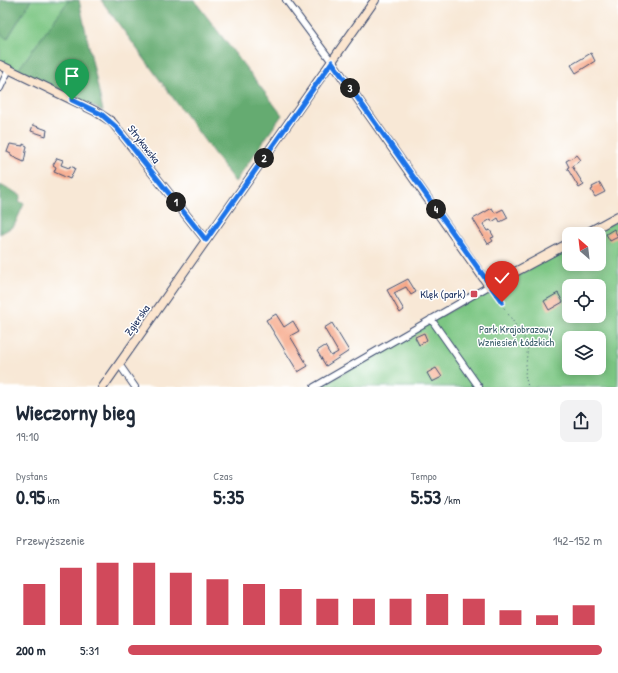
<!DOCTYPE html>
<html lang="pl">
<meta charset="utf-8">
<style>
:root{--surface:#fff;--page:#f2f2f3;--text:#1f2937;--muted:#747a83;--accent:#d1495b}
body{margin:0;font-family:"Patrick Hand",sans-serif;background:var(--page);color:var(--text);height:100vh;display:flex;flex-direction:column;font-size:15px;white-space:nowrap}
*{box-sizing:border-box;margin:0}
p{font-size:13px;color:var(--muted)}
.icon{flex:none;width:22px;height:22px;fill:none;stroke:currentColor;stroke-width:2;stroke-linecap:round;stroke-linejoin:round}
.map{position:relative;height:387px;overflow:hidden}
.side{display:flex;flex-direction:column;background:var(--surface);flex:1}
.side>*{flex:none}
.needle{width:26px;rotate:332deg}
.buttons{position:absolute;left:562px;top:227px;display:grid;gap:8px}
.buttons a{display:grid;place-items:center;width:44px;height:44px;border-radius:8px;background:var(--surface);box-shadow:0 2px 10px #0003;font-size:20px}
.pin{position:absolute;display:grid;place-items:center;width:34px;height:34px;color:#fff;margin:-41px -17px;border-radius:50% 50% 50% 0;rotate:-45deg;box-shadow:0 0 4px #0007}
.pin .icon{rotate:45deg}
.km{position:absolute;width:20px;height:20px;margin:-10px;border-radius:50%;background:#222;color:#fff;font-size:11px;line-height:20px;text-align:center}
.round{display:grid;place-items:center;flex:none;width:42px;height:42px;border-radius:8px;background:var(--page)}
.headline{display:flex;align-items:center;justify-content:space-between;height:68px;padding:0 16px}
h1{font-size:22px;font-weight:800;line-height:30px}
.metrics{display:grid;grid-template-columns:repeat(3,1fr);gap:6px;height:68px;padding:4px 16px}
.metrics div{display:grid;align-content:center}
.metrics b{font-size:20px;font-weight:800}
.metrics small{font-size:11px;font-weight:400}
.metrics p{font-size:11px}
.chart{height:112px;padding:8px 16px}
.chart p{display:flex;justify-content:space-between}
.chart svg{width:100%;height:72px;margin-top:4px;stroke:var(--accent);stroke-width:6}
ul{padding:0 16px;list-style:none;font-size:13px}
li{display:grid;grid-template-columns:64px 48px 1fr;align-items:center;height:30px}
li i{height:10px;border-radius:5px;background:var(--accent)}
.map>svg:first-child{display:block}
</style>
<div class="map">
<svg width="618" height="387" viewBox="0 0 618 387">
<rect width="100%" height="100%" fill="#fff"/>
<filter id="ink" filterUnits="userSpaceOnUse"><feTurbulence type="fractalNoise" baseFrequency=".025" numOctaves="2"/><feDisplacementMap in="SourceGraphic" scale="8" xChannelSelector="R" yChannelSelector="G"/><feConvolveMatrix kernelMatrix="1 2 1 2 8 2 1 2 1" color-interpolation-filters="sRGB"/></filter>
<filter id="wash" filterUnits="userSpaceOnUse"><feTurbulence type="fractalNoise" baseFrequency=".012" numOctaves="4" result="noise"/><feDisplacementMap in="SourceGraphic" scale="16" xChannelSelector="R" yChannelSelector="G"/><feGaussianBlur stdDeviation="0.9" result="paint"/><feColorMatrix in="noise" values="0 0 0 0 0 0 0 0 0 0 0 0 0 0 0 0 0 1.4 0 .05"/><feComposite in="paint" operator="in"/></filter>
<g filter="url(#wash)">
<rect width="100%" height="100%" fill="#f8e8d6"/>
<path fill="#7cc683" stroke="#4c7a70" fill-rule="evenodd" d="M31,0H69L18,70L0,62V33L8,38Z
M618,220V387H319L431,321L569,248V264H599V234H593ZM569,286H599V316H569ZM569,338H599V368H569Z"/>
<path fill="#65ab71" stroke="#406d68" d="M0,0H31L7,39L0,33Z
M69,0H79L103,111L18,70Z
M101,0H194L282,115L235,182Z
M0,185L21,195L19,201L24,204L14,226L0,234Z"/>
<g id="blocks">
<path fill="#f6a889" d="M591,53L595,61L576,73L571,65Z
M33,125L47,130L46,136L31,131Z
M10,144L23,146V144L27,146L24,162L11,156V154L7,152Z
M577,155L581,160L572,166L584,185L579,188L567,168L569,167L566,161Z
M57,158L63,160L61,165L69,168L70,166L75,168L70,179L54,172L56,167L53,165Z
M600,183L605,192L595,197L591,190L593,189L592,187Z
M492,208L495,213L503,209L508,218L500,222L498,218L492,222L491,219L483,224L487,231L490,230L494,237L491,238L493,241L488,244L473,219Z
M614,229L618,237L610,241L606,234Z
M408,279L416,292L411,295L406,287L394,293L404,310L400,313L387,290Z
M558,293L563,302L549,310L544,301Z
M276,314L284,327L293,321L299,331L290,336L308,366L298,372L266,320Z
M332,323L349,351L326,366L317,351L325,346L331,356L338,352L324,328Z
M424,333L427,340L419,345L415,337Z
M436,368L442,377L432,382L427,373Z"/>
</g>
</g>
<g filter="url(#ink)">
<use href="#blocks" fill-opacity="0" stroke="#3c4b70" stroke-width="1"/>
<g fill="none" stroke-linecap="round" stroke-linejoin="round">
<defs>
<path id="street" d="M286,0L332,62
M0,88L9,69
M431,319L479,387
M119,364L135,387
M314,387L489,286"/>
<path id="secondary" d="M332,62L489,286L569,243
M0,65L95,111L112,122L206,240
M585,234L618,216
M103,387L375,0"/>
</defs>
<use href="#street" stroke="#3c4b70" stroke-width="8"/>
<use href="#secondary" stroke="#3c4b70" stroke-width="10"/>
<path stroke="#3c4b70" stroke-width="1" stroke-dasharray="1 3" stroke-linecap="butt" d="M493,291L528,344L525,375L528,387"/>
<use href="#street" stroke="#fff" stroke-width="6"/>
<use href="#secondary" stroke="#fbe5cf" stroke-width="8"/>
</g>
</g>
<g fill="none" stroke-linecap="round" stroke-linejoin="round" filter="url(#ink)">
<defs>
<path id="route" d="M72,100L101,114L116,127L206,240L332,62L502,302"/>
</defs>
<use href="#route" stroke="#fff" stroke-width="8"/>
<use href="#route" stroke="#1a73e8" stroke-width="5"/>
</g>
<rect fill="#d1495b" stroke="#fff" stroke-width="1.5" x="470" y="290" width="8" height="8" rx="2"/>
<g text-anchor="middle" stroke-width="3" stroke-linejoin="round" paint-order="stroke">
<g font-size="11" fill="#1b2f5e" stroke="#fff">
<text transform="translate(144 144) rotate(52)" y="4">Strykowska</text>
<text transform="translate(137 320) rotate(-55)" y="4">Zgierska</text>
</g>
<g font-size="11" fill="#1b2f5e" stroke="#fff" text-anchor="end">
<text x="466" y="298">Klęk (park)</text>
</g>
<g font-size="11" fill="#385c69" stroke="#fff">
<text x="516" y="333">Park Krajobrazowy<tspan x="516" dy="13">Wzniesień Łódzkich</tspan></text>
</g>
</g>
</svg>
<div class="buttons">
<a><svg class="needle" viewBox="-14 -14 28 28"><path d="M0-13l5 13h-10z" fill="#e53935"/><path d="M0 13l5-13h-10z" fill="#747a83"/></svg></a>
<a><svg class="icon" aria-label="locate" viewBox="0 0 24 24"><circle cx="12" cy="12" r="6"/><path d="M12 2v4M12 18v4M2 12h4M18 12h4"/></svg></a>
<a><svg class="icon" aria-label="layers" viewBox="0 0 24 24"><path d="M12 4l9 5-9 5-9-5zM3 14l9 5 9-5"/></svg></a>
</div>
<div class="pin" style="left:72px;top:100px;background:#1e9e55"><svg class="icon" aria-label="arrive" viewBox="0 0 24 24"><path d="M6 21V4h12l-3 4 3 4H6"/></svg></div>
<div class="pin" style="left:502px;top:302px;background:#d93025"><svg class="icon" aria-label="check" viewBox="0 0 24 24"><path d="M5 12l5 5 9-10"/></svg></div>
<b class="km" style="left:176px;top:202px">1</b>
<b class="km" style="left:264px;top:158px">2</b>
<b class="km" style="left:350px;top:88px">3</b>
<b class="km" style="left:436px;top:209px">4</b>
</div>
<section class="side">
<div class="headline"><div><h1>Wieczorny bieg</h1><p>19:10</p></div><a class="round"><svg class="icon" aria-label="share" viewBox="0 0 24 24"><path d="M12 15V3M7 8l5-5 5 5M5 13v7h14v-7"/></svg></a></div>
<div class="metrics">
<div><p>Dystans</p><b>0.95<small> km</small></b></div>
<div><p>Czas</p><b>5:35</b></div>
<div><p>Tempo</p><b>5:53<small> /km</small></b></div>
</div>
<div class="chart"><p><span>Przewyższenie</span>142–152 m</p>
<svg viewBox="0 0 160 44" preserveAspectRatio="none"><path d="M5 44V19M15 44V9M25 44V6M35 44V6M45 44V12M55 44V16M65 44V19M75 44V22M85 44V28M95 44V28M105 44V28M115 44V25M125 44V28M135 44V35M145 44V38M155 44V32"/></svg>
</div>
<ul>
<li><b>200 m</b>5:31<i style="width:100%"></i></li>
</ul>
</section>
